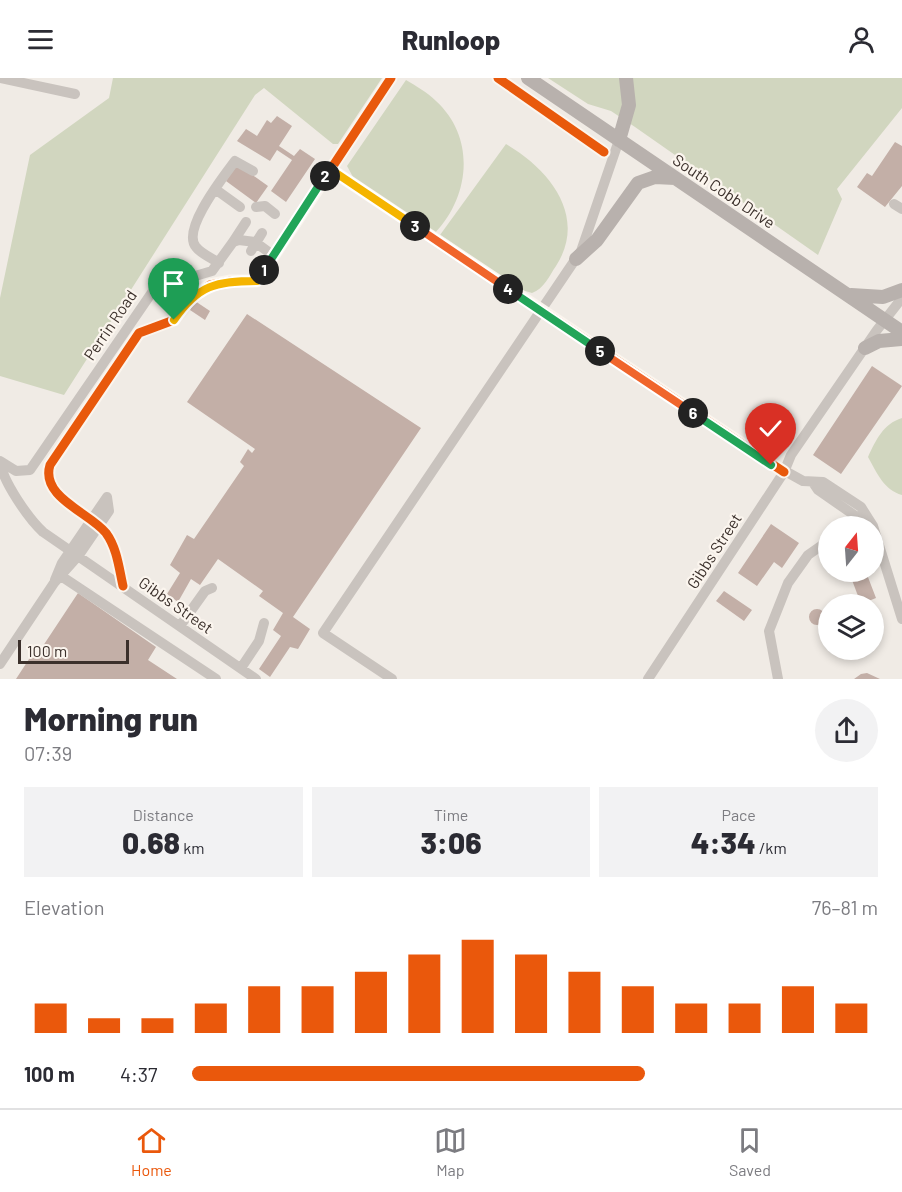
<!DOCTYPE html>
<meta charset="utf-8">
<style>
:root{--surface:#fff;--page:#f2f2f3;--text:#2b2b33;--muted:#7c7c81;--line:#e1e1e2;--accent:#ea580c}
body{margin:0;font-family:Barlow,sans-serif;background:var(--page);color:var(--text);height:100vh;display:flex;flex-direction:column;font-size:22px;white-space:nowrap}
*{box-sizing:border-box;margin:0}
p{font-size:20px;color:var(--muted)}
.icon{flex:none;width:33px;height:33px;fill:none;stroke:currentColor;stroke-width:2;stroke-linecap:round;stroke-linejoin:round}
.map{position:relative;height:601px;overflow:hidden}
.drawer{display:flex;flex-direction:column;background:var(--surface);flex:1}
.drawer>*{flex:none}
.needle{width:39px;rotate:17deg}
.controls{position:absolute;left:818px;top:438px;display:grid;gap:12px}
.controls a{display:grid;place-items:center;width:66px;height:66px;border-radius:50%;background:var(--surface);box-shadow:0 3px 9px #0003;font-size:30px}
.scale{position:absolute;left:18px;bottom:15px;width:111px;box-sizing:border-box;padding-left:6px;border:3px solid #3b302b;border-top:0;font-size:16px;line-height:21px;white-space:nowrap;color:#3b302b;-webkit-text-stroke:4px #fbf5ee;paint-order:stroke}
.pin{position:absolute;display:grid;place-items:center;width:51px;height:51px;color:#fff;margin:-62px -26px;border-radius:50% 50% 50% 0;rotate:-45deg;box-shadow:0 0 6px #0007}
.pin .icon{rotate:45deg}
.km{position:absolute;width:30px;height:30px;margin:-15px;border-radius:50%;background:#222;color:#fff;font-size:16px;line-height:30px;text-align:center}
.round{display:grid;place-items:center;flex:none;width:63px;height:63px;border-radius:32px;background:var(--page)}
.overview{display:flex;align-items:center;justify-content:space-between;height:102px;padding:0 24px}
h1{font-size:33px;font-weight:800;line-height:45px}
.figures{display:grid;grid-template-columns:repeat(3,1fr);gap:9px;height:102px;padding:6px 24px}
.figures div{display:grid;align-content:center;border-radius:0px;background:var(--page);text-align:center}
.figures b{font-size:30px;font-weight:800}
.figures small{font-size:16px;font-weight:400}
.figures p{font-size:16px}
.chart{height:168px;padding:12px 24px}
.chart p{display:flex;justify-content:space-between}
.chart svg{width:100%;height:108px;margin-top:6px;stroke:var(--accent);stroke-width:6}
ul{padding:0 24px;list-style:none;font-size:20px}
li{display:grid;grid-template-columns:96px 72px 1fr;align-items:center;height:45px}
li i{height:15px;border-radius:8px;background:var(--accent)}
header{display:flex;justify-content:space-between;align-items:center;height:78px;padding:0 24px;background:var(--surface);font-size:27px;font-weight:800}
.menu{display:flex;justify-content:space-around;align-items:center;height:84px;border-top:2px solid var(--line);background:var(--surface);font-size:16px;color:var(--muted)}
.menu a{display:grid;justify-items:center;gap:3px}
.menu .current{color:var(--accent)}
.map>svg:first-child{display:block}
</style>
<header><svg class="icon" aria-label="menu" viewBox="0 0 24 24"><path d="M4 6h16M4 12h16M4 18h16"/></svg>Runloop<svg class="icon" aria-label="person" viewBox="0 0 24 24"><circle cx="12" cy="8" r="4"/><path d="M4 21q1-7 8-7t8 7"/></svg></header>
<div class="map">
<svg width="902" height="601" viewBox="0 0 902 601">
<rect width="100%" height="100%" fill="#f0ebe5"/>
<path fill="#d1d6bf" d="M113,0H382L338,66H333L264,10L255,17L64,317L0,298V220L30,77L109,20Z
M548,0H902V30L837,111L842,121L818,177L635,49L611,33L588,26Z
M406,2C416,8 427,14 436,23C476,60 470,118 435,155L353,99L347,88Z
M506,66C549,91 588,138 556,188C549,198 544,211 532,215L519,211L440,157Z
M902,340V417C884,412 877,395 868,379C876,362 883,346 902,340Z"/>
<path fill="#c3afa7" d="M277,38L292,48L279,68L294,78L300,71L315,81L286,124L271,113L292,82L277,72L270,83L237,63L246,51L257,58L267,42L271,45Z
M895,64L902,68V108L885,129L857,109L867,95L872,98Z
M237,86L268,108L256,125L226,103Z
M195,223L210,233L205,242L190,232Z
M247,236L421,350L293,539L310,551L298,571L290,569L270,599L259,591L281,558L273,552L283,535L259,518L263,513L218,481L200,507L191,501L178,524L167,516L180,495L170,487L187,457L194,461L244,388L240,384L248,371L252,375L255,371L187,324Z
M872,288L902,308L841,396L813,377Z
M771,446L799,465L782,490L774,484L757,508L738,495Z
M849,494H866L876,520L861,526Z
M724,513L752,532L744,543L716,523Z
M78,515L156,569L148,582L177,601H16L31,578L35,580Z
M809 539a8 8 0 1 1 16 0a8 8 0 1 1-16 0Z
M867,595L880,601H854L861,596Z"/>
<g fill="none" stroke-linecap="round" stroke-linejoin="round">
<path stroke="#c9c3be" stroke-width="10" d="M0,0L75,16
M330,91L756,377L803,403L823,404L861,429L873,448L902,541
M215,111L240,129
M894,126L902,131
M256,129L265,128L275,136
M233,164L246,144
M251,173L262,155
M219,185C212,180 201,176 196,169C181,152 224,98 235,83L253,93
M0,383L16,393L30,392L155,210L212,193L233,164L239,162L255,164L274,178
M0,383C2,403 29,441 43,454L256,601
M814,406L818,412L870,448
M61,498L216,601
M55,502L62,485L107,419
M123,508C119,490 117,470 106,455C90,435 40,419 50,387L139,255L174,242L187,223L210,207L231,203H257L391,0
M180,548L205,513L212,510
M0,586L54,505L79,477L109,433L107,419
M241,590L259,563L264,545
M392,601L323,555L581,173L619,62
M648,601L784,394L791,377L877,252L902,220
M778,601L769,553L788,505L808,477L828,463"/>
<path stroke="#b8b1ad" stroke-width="14" d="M528,0L902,254
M619,62L629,27L626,0
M576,181L597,162L638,105L655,99L675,100
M851,217L883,219L902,212
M865,270L879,263L902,261"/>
<defs>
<path id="cycleway" d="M498,0L604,74
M330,91L784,394
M123,508C119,490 117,470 106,455C90,435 40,419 50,387L139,255L174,242L187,223L210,207L231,203H257L391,0"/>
</defs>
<use href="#cycleway" stroke="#fbf5ee" stroke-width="13"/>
<use href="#cycleway" stroke="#e8590c" stroke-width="9"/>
</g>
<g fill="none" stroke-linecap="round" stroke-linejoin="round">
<defs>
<path id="split-1" d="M174,242C198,207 216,203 257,203L264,192"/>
<path id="split-2" d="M264,192L325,98"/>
<path id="split-3" d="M325,98L330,91L415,148"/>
<path id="split-4" d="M415,148L508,211"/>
<path id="split-5" d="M508,211L600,273"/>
<path id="split-6" d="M600,273L693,335"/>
<path id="split-7" d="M693,335L771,387"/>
</defs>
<use href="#split-1" stroke="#fff" stroke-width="12"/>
<use href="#split-2" stroke="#fff" stroke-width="12"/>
<use href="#split-3" stroke="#fff" stroke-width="12"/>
<use href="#split-4" stroke="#fff" stroke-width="12"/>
<use href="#split-5" stroke="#fff" stroke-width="12"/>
<use href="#split-6" stroke="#fff" stroke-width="12"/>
<use href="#split-7" stroke="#fff" stroke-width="12"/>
<use href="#split-1" stroke="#f5b400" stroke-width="8"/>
<use href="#split-2" stroke="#22a559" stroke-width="8"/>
<use href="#split-3" stroke="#f5b400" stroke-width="8"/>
<use href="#split-4" stroke="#f0652b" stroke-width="8"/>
<use href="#split-5" stroke="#22a559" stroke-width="8"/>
<use href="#split-6" stroke="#f0652b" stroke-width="8"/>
<use href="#split-7" stroke="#22a559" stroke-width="8"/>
</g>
<g text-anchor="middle" stroke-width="4.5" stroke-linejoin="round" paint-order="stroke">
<g font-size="16" fill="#3b302b" stroke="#fbf5ee">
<text transform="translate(724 113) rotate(34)" y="6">South Cobb Drive</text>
<text transform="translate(110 247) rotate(-56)" y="6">Perrin Road</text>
<text transform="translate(714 473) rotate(-57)" y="6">Gibbs Street</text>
<text transform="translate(176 527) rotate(35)" y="6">Gibbs Street</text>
</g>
</g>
</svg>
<div class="controls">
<a><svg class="needle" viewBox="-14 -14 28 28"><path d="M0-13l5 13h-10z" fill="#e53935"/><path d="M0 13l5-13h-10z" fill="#7c7c81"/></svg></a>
<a><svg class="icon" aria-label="layers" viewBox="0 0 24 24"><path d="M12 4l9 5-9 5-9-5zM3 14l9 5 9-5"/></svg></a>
</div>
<div class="scale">100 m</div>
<div class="pin" style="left:174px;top:242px;background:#1e9e55"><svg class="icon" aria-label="arrive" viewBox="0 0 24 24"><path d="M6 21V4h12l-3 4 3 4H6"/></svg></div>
<div class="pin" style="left:771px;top:387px;background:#d93025"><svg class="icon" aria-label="check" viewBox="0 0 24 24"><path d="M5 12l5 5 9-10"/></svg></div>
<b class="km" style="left:264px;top:192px">1</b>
<b class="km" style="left:325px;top:98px">2</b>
<b class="km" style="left:415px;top:148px">3</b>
<b class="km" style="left:508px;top:211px">4</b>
<b class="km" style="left:600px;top:273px">5</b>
<b class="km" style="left:693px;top:335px">6</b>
</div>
<section class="drawer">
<div class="overview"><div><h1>Morning run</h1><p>07:39</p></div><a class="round"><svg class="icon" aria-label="share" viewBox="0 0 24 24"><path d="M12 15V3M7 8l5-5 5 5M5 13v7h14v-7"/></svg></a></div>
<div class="figures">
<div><p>Distance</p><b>0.68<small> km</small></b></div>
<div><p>Time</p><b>3:06</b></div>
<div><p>Pace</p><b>4:34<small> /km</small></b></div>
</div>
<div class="chart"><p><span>Elevation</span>76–81 m</p>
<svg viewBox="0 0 160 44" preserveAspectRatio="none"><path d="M5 44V32M15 44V38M25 44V38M35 44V32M45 44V25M55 44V25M65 44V19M75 44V12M85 44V6M95 44V12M105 44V19M115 44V25M125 44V32M135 44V32M145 44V25M155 44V32"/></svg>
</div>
<ul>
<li><b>100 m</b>4:37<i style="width:66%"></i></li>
</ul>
</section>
<nav class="menu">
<a class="current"><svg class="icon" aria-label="home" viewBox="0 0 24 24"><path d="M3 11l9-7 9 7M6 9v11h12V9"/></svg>Home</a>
<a><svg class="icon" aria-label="map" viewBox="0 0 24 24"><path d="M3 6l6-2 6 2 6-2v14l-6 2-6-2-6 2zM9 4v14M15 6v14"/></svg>Map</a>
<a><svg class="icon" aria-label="saved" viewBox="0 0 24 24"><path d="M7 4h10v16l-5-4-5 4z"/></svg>Saved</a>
</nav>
